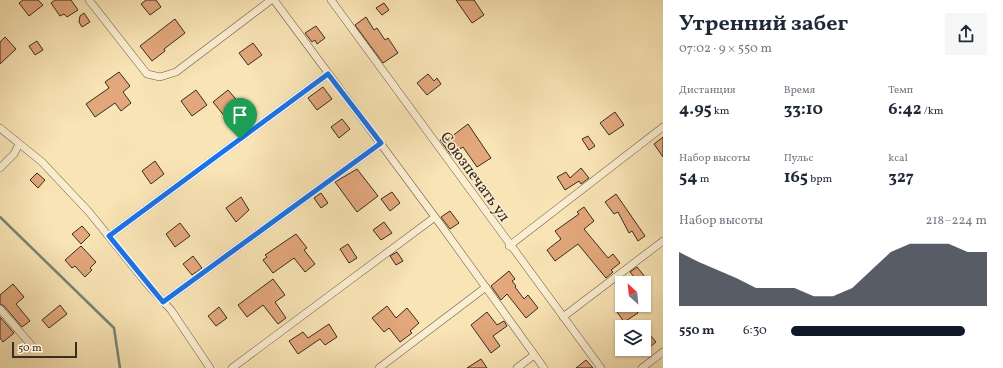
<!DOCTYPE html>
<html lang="ru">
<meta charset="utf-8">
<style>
:root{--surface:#fff;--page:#f6f6f7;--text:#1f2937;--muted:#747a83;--accent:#111827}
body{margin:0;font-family:Vollkorn,serif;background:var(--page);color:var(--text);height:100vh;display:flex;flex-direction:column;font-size:15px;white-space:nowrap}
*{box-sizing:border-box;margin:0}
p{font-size:13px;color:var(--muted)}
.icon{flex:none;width:22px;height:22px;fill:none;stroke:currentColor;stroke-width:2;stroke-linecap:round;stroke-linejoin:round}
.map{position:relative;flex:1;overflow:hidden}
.drawer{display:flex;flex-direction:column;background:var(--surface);width:340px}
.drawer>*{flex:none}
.needle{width:26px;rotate:333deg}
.fabs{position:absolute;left:615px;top:276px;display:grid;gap:8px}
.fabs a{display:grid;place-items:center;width:36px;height:36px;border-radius:0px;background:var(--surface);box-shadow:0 1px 3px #0004;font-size:20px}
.scale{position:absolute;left:12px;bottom:10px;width:65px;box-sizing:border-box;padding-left:4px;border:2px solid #382c23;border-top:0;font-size:11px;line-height:14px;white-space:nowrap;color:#382c23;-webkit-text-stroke:3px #fbedcf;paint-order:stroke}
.pin{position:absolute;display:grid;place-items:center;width:34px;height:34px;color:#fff;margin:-41px -17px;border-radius:50% 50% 50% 0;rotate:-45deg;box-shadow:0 0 4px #0007}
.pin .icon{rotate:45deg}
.round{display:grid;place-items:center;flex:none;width:42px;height:42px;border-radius:0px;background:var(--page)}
.overview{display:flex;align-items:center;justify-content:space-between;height:68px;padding:0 16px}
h1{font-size:22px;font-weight:700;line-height:30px}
.figures{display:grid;grid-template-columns:repeat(3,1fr);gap:6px;height:68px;padding:4px 16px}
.figures div{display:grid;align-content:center}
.figures b{font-size:17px;font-weight:700}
.figures small{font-size:11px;font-weight:400}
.figures p{font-size:11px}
.chart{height:112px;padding:8px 16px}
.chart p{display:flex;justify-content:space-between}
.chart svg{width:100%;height:72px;margin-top:4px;fill:var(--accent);opacity:.7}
ul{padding:0 16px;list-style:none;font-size:13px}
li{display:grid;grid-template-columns:64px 48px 1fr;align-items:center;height:30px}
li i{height:10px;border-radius:5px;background:var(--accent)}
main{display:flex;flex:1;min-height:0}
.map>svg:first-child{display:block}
</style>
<main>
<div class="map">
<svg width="663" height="368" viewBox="0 0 663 368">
<rect width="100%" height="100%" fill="#f9e4b5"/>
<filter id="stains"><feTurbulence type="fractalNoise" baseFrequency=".005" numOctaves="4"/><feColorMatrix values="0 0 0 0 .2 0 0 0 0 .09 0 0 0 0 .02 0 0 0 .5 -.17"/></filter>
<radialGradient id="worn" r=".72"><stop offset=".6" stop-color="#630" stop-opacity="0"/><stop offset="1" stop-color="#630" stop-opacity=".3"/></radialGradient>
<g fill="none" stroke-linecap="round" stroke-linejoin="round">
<path stroke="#758477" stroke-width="2.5" d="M0,217L114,328L120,368"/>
</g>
<path fill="#e2a77b" stroke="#382c23" d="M23,0H38L43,5L29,16L19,3Z
M55,0H71L78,10L67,17L64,14L60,16L51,3Z
M146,0H156L161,7L150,15L141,4Z
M456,0H474L484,15L472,23Z
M384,3L389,10L382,15L376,8Z
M84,13L90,22L82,27L79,22L80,16Z
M366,17L374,30L377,28L385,40L388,38L398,53L383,63L355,25Z
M175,19L185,33L164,49L165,51L152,61L140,46Z
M316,26L325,38L317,44L315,40L312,42L305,33Z
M5,37L16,49L0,64V42Z
M37,41L43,50L35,55L29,46Z
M253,43L262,55L248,65L239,53Z
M119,72L130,86L123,92L131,103L121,111L115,103L95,117L86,104L109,88L105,82Z
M428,74L434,81L437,78L441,84L427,95L417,83Z
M323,87L332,99L317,110L308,98Z
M196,90L207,105L192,116L181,101Z
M228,90L241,105L226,118L213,102Z
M615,112L624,125L609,135L600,123Z
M342,119L350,129L339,138L331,127Z
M468,124L491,158L477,167L463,147L451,155L440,140L445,137L447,140Z
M588,136L595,146L589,150L582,139Z
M663,137V157L654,144Z
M155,161L164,174L151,184L142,171Z
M581,168L589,178L581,184L579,181L565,190L557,177L566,172L570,178Z
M357,169L378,196L357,212L335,182Z
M37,173L45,180L38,188L30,180Z
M392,192L400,203L390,211L381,199Z
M321,193L328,203L321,208L314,198Z
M616,194L645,236L638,241L632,231L629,233L618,212L614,214L605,202Z
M241,197L249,210L236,222L226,208Z
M584,207L594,221L584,229L608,258L613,254L620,263L611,270L613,272L606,278L578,244L555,261L547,250L561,239L555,231L579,214L577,212Z
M450,211L459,223L450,229L441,217Z
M384,222L392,233L381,240L373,230Z
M180,223L190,236L175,247L166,234Z
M82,226L90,235L81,244L72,234Z
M296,234L307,248L304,250L315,264L305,272L294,258L273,273L263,260L267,257L265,255Z
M348,244L357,258L349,263L340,249Z
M81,246L96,262L90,268L92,270L85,277L75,266L72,268L65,260Z
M397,252L403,261L396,265L390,256Z
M193,256L202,268L192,275L183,264Z
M637,267L650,283H639L630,272Z
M509,271L515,279L512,281L516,286L515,287L524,299L528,295L538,308L526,318L507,294L501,300L491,286Z
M273,279L285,295L275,302L286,318L278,324L263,305L247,317L238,305Z
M13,284L24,297L16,304L30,321L22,327L4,306L0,304V295Z
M60,305L67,314L49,328L42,320Z
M620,305H632L638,313L624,322L615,309Z
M387,306L396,318L407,308L419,323L410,331L412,333L400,342L389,328L384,332L372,318Z
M219,307L227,318L216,326L208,316Z
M487,312L497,325L504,321L507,326L493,336L500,346L491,353L471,325Z
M0,317L14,333L3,342L0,338Z
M329,324L337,337L325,345L320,339L298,354L289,341L303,332L308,338Z
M644,328L656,342L644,352Z
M481,359L487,368H467Z
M586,360L593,368H576Z"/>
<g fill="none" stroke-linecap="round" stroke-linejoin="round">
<defs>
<path id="minor" d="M89,0L147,74L160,77L176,72L271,0
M274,0L435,217L544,368
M331,0L601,368
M0,128L42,162L89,212L148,285L171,310L210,368
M0,168L14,154L19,144
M109,236L328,74
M509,246L663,127
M163,302L381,143
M0,309L32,346
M563,317L663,241
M232,368L435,217
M379,368L486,287
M517,368L534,355
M642,368L663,352"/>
</defs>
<use href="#minor" stroke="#685a48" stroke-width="8"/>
<use href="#minor" stroke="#fbedcf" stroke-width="7"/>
</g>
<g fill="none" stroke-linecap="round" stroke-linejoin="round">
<defs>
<path id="route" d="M328,74L381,143L163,302L109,236Z"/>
</defs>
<use href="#route" stroke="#fff" stroke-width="8"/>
<use href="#route" stroke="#1a73e8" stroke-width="5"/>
</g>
<g text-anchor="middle" stroke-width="3" stroke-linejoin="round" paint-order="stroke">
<g font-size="16" fill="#382c23" stroke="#fbedcf">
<text transform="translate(476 176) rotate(54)" y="6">Союзпечать ул</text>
</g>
</g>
<rect width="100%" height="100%" filter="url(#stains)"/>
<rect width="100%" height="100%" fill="url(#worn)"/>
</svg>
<div class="fabs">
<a><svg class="needle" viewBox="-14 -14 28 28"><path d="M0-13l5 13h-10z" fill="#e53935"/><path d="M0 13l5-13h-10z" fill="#747a83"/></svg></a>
<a><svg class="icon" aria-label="layers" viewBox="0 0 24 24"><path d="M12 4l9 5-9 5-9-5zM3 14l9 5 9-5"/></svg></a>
</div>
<div class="scale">50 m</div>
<div class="pin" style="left:240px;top:139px;background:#1e9e55"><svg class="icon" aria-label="arrive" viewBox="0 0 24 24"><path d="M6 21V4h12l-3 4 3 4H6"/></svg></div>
</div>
<section class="drawer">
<div class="overview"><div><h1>Утренний забег</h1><p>07:02 · 9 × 550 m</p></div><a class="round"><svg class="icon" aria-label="share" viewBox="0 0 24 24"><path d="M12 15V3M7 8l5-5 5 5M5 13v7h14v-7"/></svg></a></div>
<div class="figures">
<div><p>Дистанция</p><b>4.95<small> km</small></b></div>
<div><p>Время</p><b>33:10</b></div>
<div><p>Темп</p><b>6:42<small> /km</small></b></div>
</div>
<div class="figures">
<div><p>Набор высоты</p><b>54<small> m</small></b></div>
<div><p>Пульс</p><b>165<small> bpm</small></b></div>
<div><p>kcal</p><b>327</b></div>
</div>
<div class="chart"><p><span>Набор высоты</span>218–224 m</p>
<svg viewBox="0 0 160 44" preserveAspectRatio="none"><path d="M0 44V11L10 17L20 22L30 27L40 33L50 33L60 33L70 38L80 38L90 33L100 22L110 11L120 6L130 6L140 6L150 11L160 11V44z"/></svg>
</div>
<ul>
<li><b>550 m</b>6:30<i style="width:89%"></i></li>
</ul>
</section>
</main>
